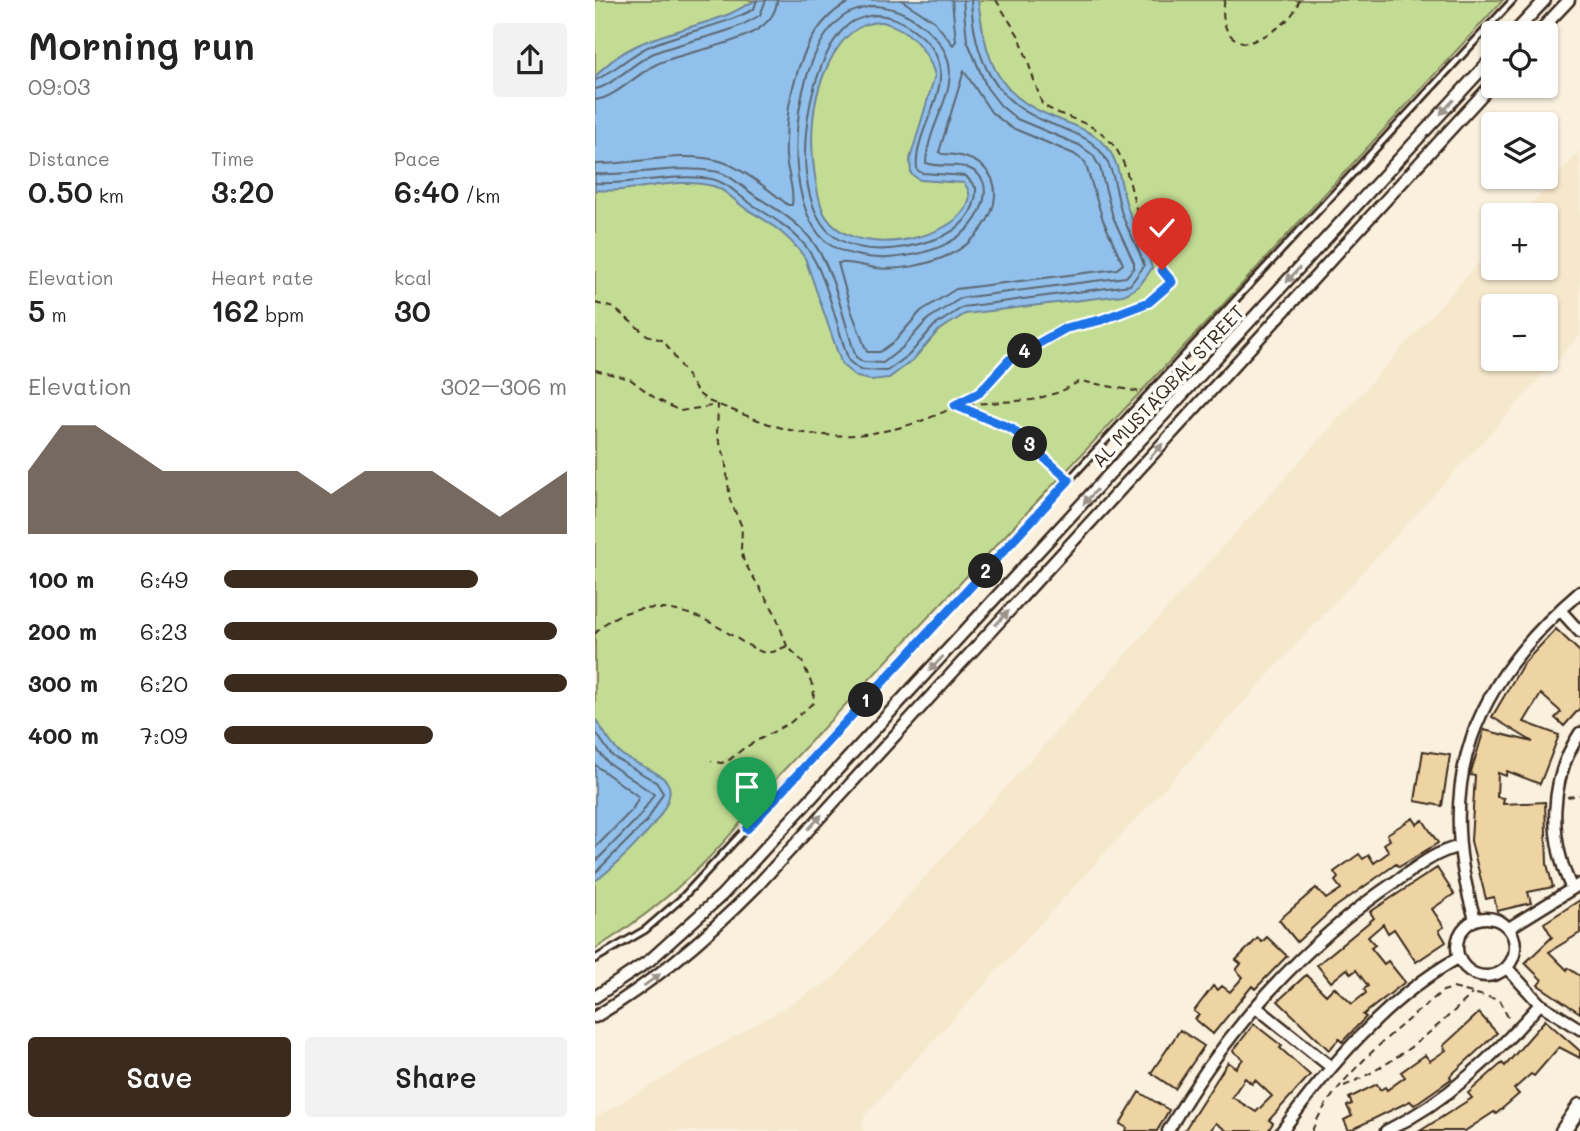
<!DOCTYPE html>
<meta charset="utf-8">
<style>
:root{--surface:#fff;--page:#f2f2f2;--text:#222;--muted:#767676;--accent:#3b2a1e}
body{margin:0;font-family:Mali,sans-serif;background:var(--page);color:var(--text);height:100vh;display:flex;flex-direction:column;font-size:26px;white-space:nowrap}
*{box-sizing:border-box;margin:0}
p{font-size:23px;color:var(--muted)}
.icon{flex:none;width:38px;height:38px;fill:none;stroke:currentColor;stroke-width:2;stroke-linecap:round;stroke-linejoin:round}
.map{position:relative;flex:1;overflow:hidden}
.drawer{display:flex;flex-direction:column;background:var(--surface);width:595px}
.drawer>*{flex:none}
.fabs{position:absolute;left:886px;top:21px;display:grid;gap:14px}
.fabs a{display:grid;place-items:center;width:77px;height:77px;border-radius:7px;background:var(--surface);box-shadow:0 2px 5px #0004;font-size:35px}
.pin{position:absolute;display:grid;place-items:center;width:60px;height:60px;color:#fff;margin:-72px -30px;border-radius:50% 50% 50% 0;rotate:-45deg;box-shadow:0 0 7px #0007}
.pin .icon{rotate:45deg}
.km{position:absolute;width:35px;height:35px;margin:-18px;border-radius:50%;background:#222;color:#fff;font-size:19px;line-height:35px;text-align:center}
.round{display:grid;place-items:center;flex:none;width:74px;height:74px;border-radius:7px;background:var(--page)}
.overview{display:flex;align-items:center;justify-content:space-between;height:119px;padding:0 28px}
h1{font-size:38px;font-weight:600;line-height:52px}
.figures{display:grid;grid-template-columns:repeat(3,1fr);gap:10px;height:119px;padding:7px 28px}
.figures div{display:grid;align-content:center}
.figures b{font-size:30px;font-weight:600}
.figures small{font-size:19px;font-weight:400}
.figures p{font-size:19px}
.chart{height:196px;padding:14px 28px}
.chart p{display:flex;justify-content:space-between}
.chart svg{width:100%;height:126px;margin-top:7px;fill:var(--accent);opacity:.7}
.action{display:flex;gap:14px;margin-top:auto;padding:14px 28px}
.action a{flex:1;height:80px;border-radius:7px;background:var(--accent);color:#fff;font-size:28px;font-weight:600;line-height:80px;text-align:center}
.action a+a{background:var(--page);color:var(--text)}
ul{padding:0 28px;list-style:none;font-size:23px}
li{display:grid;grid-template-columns:112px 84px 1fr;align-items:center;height:52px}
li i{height:18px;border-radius:9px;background:var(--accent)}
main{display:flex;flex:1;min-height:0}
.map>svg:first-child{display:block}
</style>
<main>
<section class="drawer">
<div class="overview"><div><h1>Morning run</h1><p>09:03</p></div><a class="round"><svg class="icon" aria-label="share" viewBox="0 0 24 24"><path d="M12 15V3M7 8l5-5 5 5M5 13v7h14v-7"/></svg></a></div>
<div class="figures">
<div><p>Distance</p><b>0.50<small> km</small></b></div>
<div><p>Time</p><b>3:20</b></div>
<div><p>Pace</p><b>6:40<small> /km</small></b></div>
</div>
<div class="figures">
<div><p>Elevation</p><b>5<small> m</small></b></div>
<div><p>Heart rate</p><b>162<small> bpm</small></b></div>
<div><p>kcal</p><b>30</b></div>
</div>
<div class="chart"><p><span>Elevation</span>302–306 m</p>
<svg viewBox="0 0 160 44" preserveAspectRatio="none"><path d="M0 44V22L10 6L20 6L30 14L40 22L50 22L60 22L70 22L80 22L90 30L100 22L110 22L120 22L130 30L140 38L150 30L160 22V44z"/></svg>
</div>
<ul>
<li><b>100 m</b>6:49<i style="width:74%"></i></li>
<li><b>200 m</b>6:23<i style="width:97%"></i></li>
<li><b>300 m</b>6:20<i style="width:100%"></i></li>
<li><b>400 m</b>7:09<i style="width:61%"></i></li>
</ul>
<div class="action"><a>Save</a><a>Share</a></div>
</section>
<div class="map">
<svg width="985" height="1131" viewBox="0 0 985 1131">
<rect width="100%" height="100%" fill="#f9f0de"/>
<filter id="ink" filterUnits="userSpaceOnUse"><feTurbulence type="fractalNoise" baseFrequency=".0143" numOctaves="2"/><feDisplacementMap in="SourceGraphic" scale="14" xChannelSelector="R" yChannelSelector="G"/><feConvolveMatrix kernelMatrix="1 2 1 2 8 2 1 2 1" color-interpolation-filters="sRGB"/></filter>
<g filter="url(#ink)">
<path fill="#f6e8cc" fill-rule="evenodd" d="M985,151V335L269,1116L268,1131H0V1118L238,979L898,247V268H950V215H927ZM898,306H950V359H898Z"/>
<path fill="#c3dc93" stroke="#7f8358" stroke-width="2" d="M0,0H908L625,308L184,775C128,848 79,900 0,949Z"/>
<path fill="#90c0eb" stroke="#6e8499" stroke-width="2" fill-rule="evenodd" d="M161,0H383C391,57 399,95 458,117C475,124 496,130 509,144C527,162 525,192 535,214C543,233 552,248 557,268C549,281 542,290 528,295L370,314L343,331L318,360L294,378L276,380L262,377L247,365L210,258C196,238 175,222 153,210C141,203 132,190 118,186C79,176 38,194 0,190V77C34,36 86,33 132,15C142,11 151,5 161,0ZM288,22C315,30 332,49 340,75L315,159L316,174L325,180L369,183C403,226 264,272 230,215C223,202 221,183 219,169C215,139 217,102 229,74C240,47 257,21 288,22Z
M0,719C9,730 15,745 26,754C38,763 64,771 72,782C89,805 18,869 0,881Z"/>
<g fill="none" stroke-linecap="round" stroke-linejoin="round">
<path stroke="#5d6670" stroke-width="2" d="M306,0L339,21L358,45L361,41L357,0
M277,6C297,6 312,13 327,25C386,72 333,112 331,163C344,168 359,163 373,168C404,180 386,219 368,233C348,250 320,256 294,258C276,259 252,255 237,246C180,210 196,47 252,14C260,10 269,8 277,6Z
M279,15C296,15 309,22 323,33C376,76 317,122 322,170L327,173L371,176L381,188C382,213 364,231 341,239C311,249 272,256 243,239C188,206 209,60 254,24C261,18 270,17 279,15Z
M369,71L396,112L415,127L479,154L490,162L508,220L528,264L522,269L361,289L326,311L300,341L285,352H272L256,310L243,263C254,261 268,266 280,268C304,271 332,265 354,255C409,229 424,156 347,154L344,152Z
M0,80C8,79 41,51 55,46C89,31 126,27 159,9L162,0
M0,89C14,88 42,60 59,53C94,39 133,36 165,15L171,0
M0,100C18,99 42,74 60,65C91,48 180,45 182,0
M0,164C41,165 84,150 125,161C144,166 177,192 193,205H197C200,191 192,172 191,157C189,104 205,22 259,0
M0,174C39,176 78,165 118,171C134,173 146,186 159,195C178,207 199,219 214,237C239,266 248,320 261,357L268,362L288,363L307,348L333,319L366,298L531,277L539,268V263L518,217L505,168L498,155L484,145L422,119L406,106L392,88L372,40L368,0
M0,183C39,185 77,173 117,179C131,182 141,193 152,201C171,214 192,225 208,243C232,271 241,326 254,361L265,370L292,371L314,355L339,326L368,307L535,285L549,266C544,246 532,231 526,211C521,192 519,166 505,151C493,136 471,130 454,123C398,102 379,58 376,0
M0,731L17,756L61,782L68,793L52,821L0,873
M0,747L13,763L59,794L45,816L0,862
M0,765L44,797L37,810L0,848"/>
</g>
<path fill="#efd4a3" stroke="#3b2a1e" stroke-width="2" fill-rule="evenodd" d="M961,629L985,652V708L969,726L960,718L966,712L946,694L929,722L964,735L945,784L912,771L911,776L903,773L902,797L909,798L908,804L950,802L952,864L958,887L933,892L936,903L902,911L899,897L891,899L876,841L880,776L875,775L889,730L938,742L897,717L928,664Z
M828,751L855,755L847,806L820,801Z
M818,818L822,824L828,820L843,843L804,867L801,864L739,908L702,942L684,920L721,888L731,899L746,889L740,881L743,878L739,872L764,854L768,859L774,855L779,863L794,852L789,844L795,840L792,834Z
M842,868L859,894L837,909L849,927L844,930L851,942L821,962L799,929L793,933L788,924L773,937L780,945L776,948L789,964L793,961L810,982L768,1015L771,1017L747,1042L744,1039L734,1050L683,1001L711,975L731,995L739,987L757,1004L771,993L769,989L773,986L761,970L756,974L752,969L736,982L722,965L779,918L775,912Z
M985,900V933L954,952L972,970L973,968L985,976V1013L943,985L947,980L930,963L957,937L949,923Z
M672,937L692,956L660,989L657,986L618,1034L600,1019L604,1015L599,1011L618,986L623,990L627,986L635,992L648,977L641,970L646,964L641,960L663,938L667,942Z
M884,1013L902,1033L855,1076L856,1079L819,1105L815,1101L754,1131L749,1120L757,1116L752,1106L757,1104L754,1098L782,1084L785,1090L790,1087L792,1090L810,1077L806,1072L830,1055L835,1061L851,1050L848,1046Z
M950,1020L985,1051V1058L964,1047L939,1076L936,1074L919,1089L924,1094L901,1114L899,1112L870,1131H825L877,1098L873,1093L907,1063L910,1066Z
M659,1024L687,1046L685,1048L715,1075L674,1120L678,1123L673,1131H632L621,1123L615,1131H589L633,1062L641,1068L648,1059L638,1051ZM650,1078L657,1084L660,1080L677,1096L661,1112L637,1097Z
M585,1030L609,1046L580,1089L556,1073Z
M544,1092L574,1110L562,1131H530L532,1128L525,1124Z"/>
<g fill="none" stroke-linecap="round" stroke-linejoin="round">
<defs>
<path id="lane" d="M0,959L50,930L87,898L918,0"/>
<path id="street" d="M919,33L950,0
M943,33L974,0
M965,610L985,632
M977,889C953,838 954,780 985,733
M862 947a29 29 0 1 1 58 0a29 29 0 1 1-58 0Z
M880,919C838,782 878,683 985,592
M914,928L985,884
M912,968L945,1004L985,1029
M0,997L55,960L127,895L898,57
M661,1007L736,1067
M0,1017C61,981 113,936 162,886L898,83
M573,1131C629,1033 708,943 803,880C822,867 840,852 863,847
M687,1131C734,1066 792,998 863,958
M791,1131C853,1101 900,1055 945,1004"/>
<path id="secondary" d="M968,1131L985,1106"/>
</defs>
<use href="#lane" stroke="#3b2a1e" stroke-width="10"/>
<use href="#street" stroke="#3b2a1e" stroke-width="15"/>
<use href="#secondary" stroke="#3b2a1e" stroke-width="19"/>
<path stroke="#3b2a1e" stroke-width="2" stroke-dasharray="7 5" stroke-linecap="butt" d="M630,0C625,20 630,41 653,43C673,35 699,22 704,0
M0,303L19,308L52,335L69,341L103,393L113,401C144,412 178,428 209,433C269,442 331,426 382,394C392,388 396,378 403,370C415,356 436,347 452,338C493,316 542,316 577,282C562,264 550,238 543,215C535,189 533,160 514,140C496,120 468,119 447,104L425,38L401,0
M0,370L35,379L60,398L85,411L123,405L122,435L130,457L135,500L147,527L146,549L149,562L180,613L192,646L207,661L219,689L218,703L196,722L149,748L133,761L126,763L116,761
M361,405L437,400L465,392L485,381L546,392
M361,405L417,429L469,476
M0,634C28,598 84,605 120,625C136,634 150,645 167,652H178L192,646
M972,797L985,795
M749,1086C798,1065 839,1031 877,994
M717,1131C736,1081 807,1024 848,991L858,988L904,1000L915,1021"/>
<use href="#lane" stroke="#fdfcf7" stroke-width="4.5"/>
<use href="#street" stroke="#fdfcf7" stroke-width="10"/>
<use href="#secondary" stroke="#fdfcf7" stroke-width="14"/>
</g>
<defs><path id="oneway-solid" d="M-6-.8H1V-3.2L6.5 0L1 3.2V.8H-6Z" transform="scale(1.75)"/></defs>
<g fill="#9c938a">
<use href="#oneway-solid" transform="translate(852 107) rotate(132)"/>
<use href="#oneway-solid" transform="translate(698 275) rotate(132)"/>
<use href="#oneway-solid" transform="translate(561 451) rotate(-48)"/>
<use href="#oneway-solid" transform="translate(495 497) rotate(133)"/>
<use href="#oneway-solid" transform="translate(407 618) rotate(-47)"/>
<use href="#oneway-solid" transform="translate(341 664) rotate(133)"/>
<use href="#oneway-solid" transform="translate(220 822) rotate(-47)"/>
<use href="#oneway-solid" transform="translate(57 980) rotate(-36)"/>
</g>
</g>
<g fill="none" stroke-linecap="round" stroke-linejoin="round" filter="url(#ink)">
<defs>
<path id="route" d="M152,829L474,480L417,429L360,405L384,393L414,360L471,328L506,320L554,302L577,282L567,270"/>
</defs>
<use href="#route" stroke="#fff" stroke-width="14"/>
<use href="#route" stroke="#1a73e8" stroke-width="9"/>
</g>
<g text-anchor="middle" stroke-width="7" stroke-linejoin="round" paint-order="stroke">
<g font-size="19" fill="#3b2a1e" stroke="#fdfcf7">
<text transform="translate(573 386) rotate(-47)" y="7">AL MUSTAQBAL STREET</text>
</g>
</g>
</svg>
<div class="fabs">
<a><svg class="icon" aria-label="locate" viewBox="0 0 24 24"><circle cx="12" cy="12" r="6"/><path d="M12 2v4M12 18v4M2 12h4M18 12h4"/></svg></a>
<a><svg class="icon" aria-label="layers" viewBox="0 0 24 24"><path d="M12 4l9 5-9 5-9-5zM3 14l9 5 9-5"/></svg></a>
<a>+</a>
<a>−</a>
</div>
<div class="pin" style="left:152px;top:829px;background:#1e9e55"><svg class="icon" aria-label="arrive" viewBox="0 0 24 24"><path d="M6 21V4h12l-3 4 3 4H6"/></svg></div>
<div class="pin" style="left:567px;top:270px;background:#d93025"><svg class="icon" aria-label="check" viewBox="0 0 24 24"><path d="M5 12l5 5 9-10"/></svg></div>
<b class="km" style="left:271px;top:700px">1</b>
<b class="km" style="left:391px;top:571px">2</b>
<b class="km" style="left:435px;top:444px">3</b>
<b class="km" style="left:430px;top:351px">4</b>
</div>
</main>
